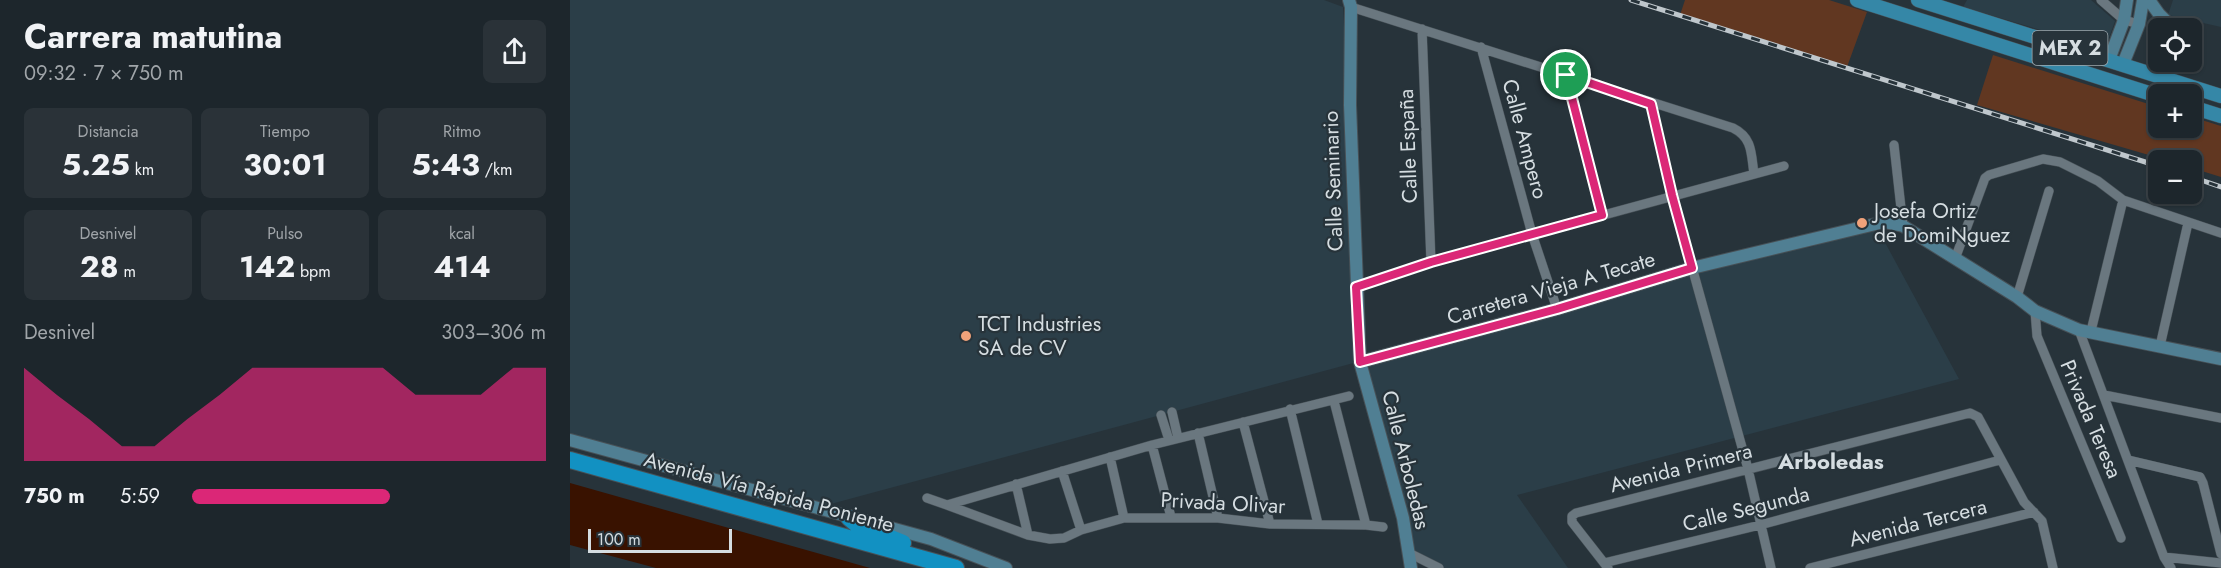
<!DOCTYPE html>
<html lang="es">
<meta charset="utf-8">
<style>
:root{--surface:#1d262c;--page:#2a3238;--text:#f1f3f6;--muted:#a0a5a9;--line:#3b4348;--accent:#db2777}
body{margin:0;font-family:Jost,sans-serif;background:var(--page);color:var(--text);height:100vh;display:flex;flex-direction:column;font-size:22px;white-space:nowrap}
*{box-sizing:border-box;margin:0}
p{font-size:20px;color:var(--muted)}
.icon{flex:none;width:33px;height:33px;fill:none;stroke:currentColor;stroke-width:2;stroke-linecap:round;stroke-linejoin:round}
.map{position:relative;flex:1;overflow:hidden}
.panel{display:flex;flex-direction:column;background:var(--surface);width:570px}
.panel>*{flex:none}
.controls{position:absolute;left:1578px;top:18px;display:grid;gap:12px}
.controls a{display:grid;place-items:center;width:54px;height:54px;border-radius:9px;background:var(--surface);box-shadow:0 2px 4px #0004,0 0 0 2px var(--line);font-size:30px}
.scale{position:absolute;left:18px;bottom:15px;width:144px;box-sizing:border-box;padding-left:6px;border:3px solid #d5dde1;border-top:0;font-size:16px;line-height:21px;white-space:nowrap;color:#d5dde1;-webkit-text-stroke:4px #27333a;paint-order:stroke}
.pin{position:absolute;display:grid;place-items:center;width:51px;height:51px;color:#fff;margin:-26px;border:3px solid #fff;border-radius:50%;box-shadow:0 2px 6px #0007}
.round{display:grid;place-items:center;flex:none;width:63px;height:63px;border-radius:9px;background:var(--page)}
.head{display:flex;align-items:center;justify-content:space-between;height:102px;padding:0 24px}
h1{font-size:33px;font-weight:700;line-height:45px}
.metrics{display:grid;grid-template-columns:repeat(3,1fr);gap:9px;height:102px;padding:6px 24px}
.metrics div{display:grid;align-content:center;border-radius:9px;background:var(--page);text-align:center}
.metrics b{font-size:30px;font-weight:700}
.metrics small{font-size:16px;font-weight:400}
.metrics p{font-size:16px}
.chart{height:168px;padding:12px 24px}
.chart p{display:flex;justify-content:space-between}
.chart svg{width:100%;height:108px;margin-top:6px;fill:var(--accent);opacity:.7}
ul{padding:0 24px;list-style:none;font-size:20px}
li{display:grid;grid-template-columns:96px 72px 1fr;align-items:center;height:45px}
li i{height:15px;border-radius:8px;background:var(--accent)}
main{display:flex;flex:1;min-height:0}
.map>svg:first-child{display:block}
</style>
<main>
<section class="panel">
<div class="head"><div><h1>Carrera matutina</h1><p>09:32 · 7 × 750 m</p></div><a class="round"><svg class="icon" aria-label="share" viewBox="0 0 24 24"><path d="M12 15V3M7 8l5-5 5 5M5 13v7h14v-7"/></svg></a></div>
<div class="metrics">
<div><p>Distancia</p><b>5.25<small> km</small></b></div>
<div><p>Tiempo</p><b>30:01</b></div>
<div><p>Ritmo</p><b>5:43<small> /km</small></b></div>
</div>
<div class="metrics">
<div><p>Desnivel</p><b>28<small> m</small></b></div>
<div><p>Pulso</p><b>142<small> bpm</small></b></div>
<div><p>kcal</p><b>414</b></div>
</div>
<div class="chart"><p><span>Desnivel</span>303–306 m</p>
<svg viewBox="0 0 160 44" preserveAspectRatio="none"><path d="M0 44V6L10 17L20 27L30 38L40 38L50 27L60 17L70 6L80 6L90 6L100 6L110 6L120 17L130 17L140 17L150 6L160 6V44z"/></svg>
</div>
<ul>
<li><b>750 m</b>5:59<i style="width:56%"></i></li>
</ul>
</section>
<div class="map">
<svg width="1651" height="568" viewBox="0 0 1651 568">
<rect width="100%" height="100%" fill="#27333a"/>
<path fill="#2b3e48" d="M0,0H754L773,7L791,361L257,505L0,436Z
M1397,0H1521L1545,21L1535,49L1393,7Z
M1603,0H1651V27L1598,15Z
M1305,224L1389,379L947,495L998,568H869L839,553L790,362L1122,268L1241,247Z"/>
<path fill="#613721" d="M1115,0H1259L1297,12L1277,67L1110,15Z
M1423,55L1588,107V128H1622V117L1651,126V177L1622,168V160H1596L1407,105Z"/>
<path fill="#391200" d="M0,483L300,568H86L0,545Z"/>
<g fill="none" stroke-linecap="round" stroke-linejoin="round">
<defs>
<path id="street" d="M1531,0L1554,20L1569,24
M781,7L1163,128C1183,138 1181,154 1184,174
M852,29L861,262
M911,47L962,234L987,309
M996,75L1032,215
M1081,104L1102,195L1178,469L1201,568
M1324,145L1333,226
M1385,259L1415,178L1419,175L1473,159L1490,162L1528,181L1553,200L1651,233
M786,287L861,262L1214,166
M1447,297L1479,191
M1465,311L1467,336L1551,538
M1509,330L1594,557L1601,568
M1521,331L1553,200
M1590,346L1618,223
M1534,395L1651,418
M764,401L796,525
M720,409L748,524
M602,412L608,438
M591,415L599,440
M673,422L700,524
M628,433L648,518
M582,445L601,517
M540,457L554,518
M1558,460L1630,477L1633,483L1651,554
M492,471L511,530
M446,484L458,535
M357,498L377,505L582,445L779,396
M377,505L458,535L480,539L494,538L511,530L554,518H648L700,524L796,525L813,527
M839,553L869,568
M1594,557L1651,563
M1034,563L1190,525L1430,460
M1038,568L1002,522V516L1006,513L1400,413L1408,417L1454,502L1472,521L1483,568
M1240,568L1464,512"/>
<path id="secondary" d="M779,0L781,7L780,105L790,362L833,518L841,568
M1579,0L1589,14L1601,26
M1539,60L1554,20L1557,0
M1553,64L1569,24L1573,0
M790,362L987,309L1122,268L1314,222L1333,226L1447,297L1465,311L1509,330L1651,359
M0,440L361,539L436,568"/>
<path id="primary" d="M1287,0L1588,96
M1348,0L1651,96
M1622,107L1651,116"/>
<path id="highway" d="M0,460L386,568
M279,518L286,524L333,543"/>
</defs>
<use href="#street" stroke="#475157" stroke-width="10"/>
<use href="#secondary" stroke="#475157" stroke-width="14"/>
<use href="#primary" stroke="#475157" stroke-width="15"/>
<use href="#highway" stroke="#475157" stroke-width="18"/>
<use href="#street" stroke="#6a777f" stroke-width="9"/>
<use href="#secondary" stroke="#507f93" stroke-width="12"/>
<use href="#primary" stroke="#3587a7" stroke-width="14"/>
<use href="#highway" stroke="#1291c2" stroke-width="16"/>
<defs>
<path id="rail" d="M1061,0L1588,166
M1622,177L1651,187"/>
</defs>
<use href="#rail" stroke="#bfc7cc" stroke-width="5"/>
<use href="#rail" stroke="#27333a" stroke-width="3" stroke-dasharray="9" stroke-linecap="butt"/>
</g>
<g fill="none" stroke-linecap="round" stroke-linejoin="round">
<defs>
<path id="route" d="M996,75L1081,104L1102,195L1122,268L987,309L790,362L786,287L861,262L1032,215Z"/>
</defs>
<use href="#route" stroke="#fff" stroke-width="12"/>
<use href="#route" stroke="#db2777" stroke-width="8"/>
</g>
<g fill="#f0a27a" stroke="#27333a" stroke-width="2">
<circle cx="1292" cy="223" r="6"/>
<circle cx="396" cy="336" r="6"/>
</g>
<g text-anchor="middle" stroke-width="4.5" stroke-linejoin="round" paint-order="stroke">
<rect fill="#27333a" stroke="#a1aaaf" stroke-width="1.5" x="1462.5" y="31" width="75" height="34" rx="4.5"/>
<g font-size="20" font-weight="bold" fill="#d5dde1">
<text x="1500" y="55">MEX 2</text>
</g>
<g font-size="21" fill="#d5dde1" stroke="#27333a">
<text transform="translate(955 139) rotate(75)" y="7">Calle Ampero</text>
<text transform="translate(838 146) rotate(-92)" y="7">Calle España</text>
<text transform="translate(763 181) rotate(-92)" y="7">Calle Seminario</text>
<text transform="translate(981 288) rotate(-16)" y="7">Carretera Vieja A Tecate</text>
<text transform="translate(1521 419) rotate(67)" y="7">Privada Teresa</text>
<text transform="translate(836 460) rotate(76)" y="7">Calle Arboledas</text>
<text transform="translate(1111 468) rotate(-14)" y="7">Avenida Primera</text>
<text transform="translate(199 492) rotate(15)" y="7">Avenida Vía Rápida Poniente</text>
<text transform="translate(653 503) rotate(3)" y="7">Privada Olivar</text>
<text transform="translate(1176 509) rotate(-14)" y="7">Calle Segunda</text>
<text transform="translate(1348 523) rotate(-14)" y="7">Avenida Tercera</text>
</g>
<g font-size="21" fill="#d5dde1" stroke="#27333a" text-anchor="start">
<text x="1304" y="218">Josefa Ortiz<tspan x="1304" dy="24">de DomiNguez</tspan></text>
<text x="408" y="331">TCT Industries<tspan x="408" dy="24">SA de CV</tspan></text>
</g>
<g font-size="22" font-weight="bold" fill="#d5dde1" stroke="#27333a">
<text x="1261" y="469">Arboledas</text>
</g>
</g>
</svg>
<div class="controls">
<a><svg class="icon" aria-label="locate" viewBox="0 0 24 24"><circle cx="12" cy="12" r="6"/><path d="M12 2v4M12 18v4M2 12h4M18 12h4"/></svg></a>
<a>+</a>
<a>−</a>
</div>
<div class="scale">100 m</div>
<div class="pin" style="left:996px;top:75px;background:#1e9e55"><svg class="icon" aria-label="arrive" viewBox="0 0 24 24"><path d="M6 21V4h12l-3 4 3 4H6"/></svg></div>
</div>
</main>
